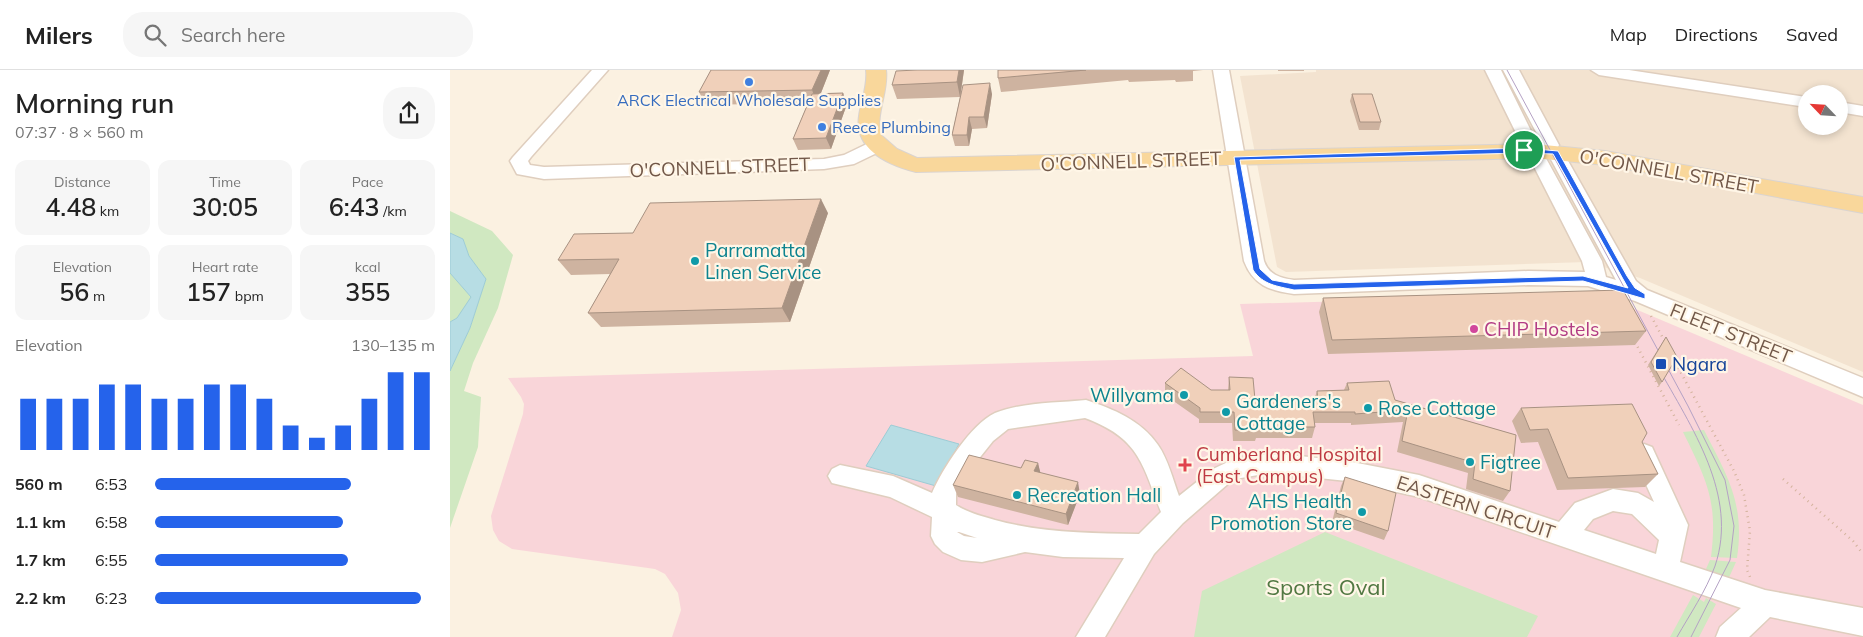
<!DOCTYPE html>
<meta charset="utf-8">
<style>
:root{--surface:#fff;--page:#f6f6f6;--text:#222;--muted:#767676;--line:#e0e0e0;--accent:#2563eb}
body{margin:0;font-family:Mulish,sans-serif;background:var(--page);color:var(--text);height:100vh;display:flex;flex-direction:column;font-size:19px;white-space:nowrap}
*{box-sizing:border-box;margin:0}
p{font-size:16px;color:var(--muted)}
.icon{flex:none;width:28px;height:28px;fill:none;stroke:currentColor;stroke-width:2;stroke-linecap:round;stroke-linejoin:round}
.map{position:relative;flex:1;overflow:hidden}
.details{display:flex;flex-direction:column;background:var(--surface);width:450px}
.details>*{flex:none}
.needle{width:32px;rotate:295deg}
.tools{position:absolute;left:1348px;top:15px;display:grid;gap:10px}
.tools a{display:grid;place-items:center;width:50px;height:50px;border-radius:50%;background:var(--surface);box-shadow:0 2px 8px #0003;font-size:25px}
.pin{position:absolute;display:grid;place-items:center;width:42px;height:42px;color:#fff;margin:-21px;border:2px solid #fff;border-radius:50%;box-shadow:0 1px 5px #0007}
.round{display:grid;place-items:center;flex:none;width:52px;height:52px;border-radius:20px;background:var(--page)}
.summary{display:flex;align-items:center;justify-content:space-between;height:85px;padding:0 15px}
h1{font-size:28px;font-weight:600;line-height:38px}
.figures{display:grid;grid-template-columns:repeat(3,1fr);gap:8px;height:85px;padding:5px 15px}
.figures div{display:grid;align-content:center;border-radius:12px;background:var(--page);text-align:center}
.figures b{font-size:25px;font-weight:600}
.figures small{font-size:14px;font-weight:400}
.figures p{font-size:14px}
.chart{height:140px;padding:10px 15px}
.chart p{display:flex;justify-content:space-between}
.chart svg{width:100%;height:90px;margin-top:5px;stroke:var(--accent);stroke-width:6}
ul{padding:0 15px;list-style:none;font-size:16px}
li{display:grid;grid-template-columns:80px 60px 1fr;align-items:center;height:38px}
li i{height:12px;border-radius:6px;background:var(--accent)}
header{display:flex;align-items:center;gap:30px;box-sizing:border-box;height:70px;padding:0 25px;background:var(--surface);border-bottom:1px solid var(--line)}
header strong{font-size:24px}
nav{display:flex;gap:28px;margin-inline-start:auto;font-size:18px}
.search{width:350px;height:45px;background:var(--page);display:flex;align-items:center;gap:12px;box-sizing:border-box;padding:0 18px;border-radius:20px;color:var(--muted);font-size:19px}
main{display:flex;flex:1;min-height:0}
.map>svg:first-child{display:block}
</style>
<header>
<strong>Milers</strong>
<div class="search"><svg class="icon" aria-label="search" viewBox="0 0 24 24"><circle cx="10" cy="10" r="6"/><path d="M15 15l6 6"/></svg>Search here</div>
<nav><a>Map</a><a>Directions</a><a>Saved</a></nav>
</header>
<main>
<section class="details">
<div class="summary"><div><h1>Morning run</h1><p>07:37 · 8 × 560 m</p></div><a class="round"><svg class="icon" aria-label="share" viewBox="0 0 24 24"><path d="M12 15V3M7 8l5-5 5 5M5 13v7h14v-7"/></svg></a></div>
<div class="figures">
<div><p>Distance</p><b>4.48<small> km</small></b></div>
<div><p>Time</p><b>30:05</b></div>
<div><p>Pace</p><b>6:43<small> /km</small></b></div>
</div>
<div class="figures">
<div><p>Elevation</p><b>56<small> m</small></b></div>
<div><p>Heart rate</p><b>157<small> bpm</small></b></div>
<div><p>kcal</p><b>355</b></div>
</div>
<div class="chart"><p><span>Elevation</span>130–135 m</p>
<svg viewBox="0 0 160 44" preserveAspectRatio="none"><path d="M5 44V19M15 44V19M25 44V19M35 44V12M45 44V12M55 44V19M65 44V19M75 44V12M85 44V12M95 44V19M105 44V32M115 44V38M125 44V32M135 44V19M145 44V6M155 44V6"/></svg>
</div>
<ul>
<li><b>560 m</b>6:53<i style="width:70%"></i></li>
<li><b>1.1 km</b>6:58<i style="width:67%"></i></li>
<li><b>1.7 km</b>6:55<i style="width:69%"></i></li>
<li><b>2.2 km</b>6:23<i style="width:95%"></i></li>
</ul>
</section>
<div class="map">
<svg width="1413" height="567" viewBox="0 0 1413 567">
<rect width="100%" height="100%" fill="#fbf1e1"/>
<path fill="#f3e3d0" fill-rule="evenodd" d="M866,0H1413V302L1190,208L1137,192L836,202L827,197L790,6L866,2ZM1356,24H1389V56H1356Z"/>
<path fill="#f9d5d9" d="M1144,224L1159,228L1413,335V567H222L231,540L228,523L215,504L205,499L62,479L49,471L43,460L41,446L73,344L74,334L71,327L58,308L803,286L790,234Z"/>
<path fill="#d0e8c1" d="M0,141L42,161L63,185L48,238L23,293L14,321L31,327L28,377L0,458V301L20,258L36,209L19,186L13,169L0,163Z
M0,203L21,227L7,248L0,252Z
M1254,360C1278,407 1295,434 1287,488L1261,487C1268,431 1257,411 1233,362Z
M875,462L1088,546L1077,567H744L752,521Z
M1260,490L1286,492L1276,514L1256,499Z
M1243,525L1254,532L1256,528L1266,534L1249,567H1220Z"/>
<path fill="#b7dde4" stroke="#9dccd5" d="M0,163L13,169L19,186L36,209L20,258L0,301V252L7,248L21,227L0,203Z
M441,355L509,374L486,416L416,396Z"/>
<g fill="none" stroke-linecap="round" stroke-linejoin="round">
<defs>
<path id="minor" d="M142,0H158L81,87L78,91L80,95L94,97L374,89L394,85L421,72H433L435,76L433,80L404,94L374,99L94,109L67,104L60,91L63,87Z
M763,0H779L814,191C819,205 830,208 844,210L1078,201L1135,202L1132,191L1076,81L1078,78L1071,73L1035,0H1051L1087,73L1085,76L1092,81L1152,191L1156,207L1166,210L1097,82L1098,79L1093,75L1053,0H1069L1109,75L1108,77L1113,82L1186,211L1197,220L1413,308V327L1185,231L1138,216L1078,215L844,224C820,221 803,215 794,191Z
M1141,0H1179L1356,27V37L1149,5Z
M1389,32L1413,36V46L1389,42Z
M636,330C663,339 691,350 708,375C718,389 723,410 729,426L763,399L780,391L808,385H840L897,391L969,405L1109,452L1125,433L1163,419L1188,423L1204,432L1182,384L1186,377L1194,374L1202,377L1238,455L1230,492L1315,520L1413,538V566L1320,547L1299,567H1266L1270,557L1291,538L969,427L897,411L840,405H808L791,408L779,413L733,453L704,484L655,567H626L674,488L613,487L575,482L532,492L511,490L493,482L485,474L481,466L482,447L440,427L382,413L378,406L382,399L390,395L443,406L482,423C492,400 521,354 545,343C573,332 607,333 636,330ZM635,348C689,368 692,393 711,442L689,464C640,463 593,463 545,450C532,446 518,443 506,435V424L519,401L543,371L558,359ZM1163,441L1182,444L1209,470L1206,484L1134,460L1143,449ZM507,462H509L527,468L514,466Z"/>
<path id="major" d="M416,0H436C439,22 425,43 431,65L447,79L467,88L1084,74L1155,81L1413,127V143L1155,95L1084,88L466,102C439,95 404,80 409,46C411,30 418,16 416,0Z"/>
</defs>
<use href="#minor" stroke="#dfcebe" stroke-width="3"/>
<use href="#major" stroke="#dad4d0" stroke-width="2"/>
<path stroke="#d4b39d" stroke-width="2.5" stroke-dasharray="1 4.5" stroke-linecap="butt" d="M1201,246L1215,272
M1185,272L1229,355
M1223,288L1284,401L1294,425L1300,461L1297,500L1300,507
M1333,409L1403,471L1413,484"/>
<use href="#minor" fill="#fff" fill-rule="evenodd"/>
<use href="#major" fill="#f9d79b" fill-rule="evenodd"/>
<path stroke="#b4a1c4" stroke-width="1" d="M1057,0L1238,336L1275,410L1284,456L1280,490L1241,567
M1208,297C1241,357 1289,425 1265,496C1256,521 1240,544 1227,567"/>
</g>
<path fill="#ceb3a0" d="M261,0H380L371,23H393L397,34L381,79L348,80L343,69L358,33L256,35L249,22Z
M467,0H514L511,23L542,24L537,58L522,59L519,76H505L502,65L510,27L447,29L442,15Z
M548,0H753L743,1V11L726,12L725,10L679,12L678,10L551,22L548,8Z
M828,0H854V1H828Z
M902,24L931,52L929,60H909L900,31Z
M378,143L340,252L151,257L138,243L160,204L121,205L108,190L183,163Z
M873,228L1196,261L1185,275L878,284L869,242Z
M1216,267L1212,312L1209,316L1198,295Z
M779,307L805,330H864L867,321L894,320L897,313L945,330L1066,365L1060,421L1053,431L1016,419L1018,403L947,382L953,352L901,355V353H865V357L862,368H806L805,371H783L782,353H749V349L715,325V313L761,320H778Z
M1071,338L1192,372L1208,404L1195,417L1107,420L1088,372L1071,373L1062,351Z
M588,393L590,403L630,424L618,455L508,427L503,415L571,398Z
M895,407L938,461L934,470L882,452L891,416Z"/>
<path fill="#a89282" d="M371,0H380L367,33L362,20Z
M509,0H514L510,27L507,12Z
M540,13L542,24L537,58L534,47Z
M393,23L397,34L381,79L376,68Z
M519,47L522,59L519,76L517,65Z
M371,129L378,143L340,252L332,238Z
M588,393L591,405L584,401Z
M628,412L630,424L618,455L616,444Z"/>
<path fill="#f0d0ba" stroke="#a89282" d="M261,0H371L362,20L249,22Z
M467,0H509L507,12L442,15L446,1Z
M548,0H636L548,8Z
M540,13L534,47H519L517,65H502L513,15Z
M393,23L376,68L343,69L362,24Z
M902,24H922L931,52H910Z
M371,129L332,238L138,243L169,189L108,190L124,164L183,163L200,133Z
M1173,220L1196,261L882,270L873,228Z
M1216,267L1227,287L1212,312L1201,292Z
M731,298L761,320H780L779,307L803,308L805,330L868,331L867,321L899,320L897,313L939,311L945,330L1066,365L1060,421L1023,409L1025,393L952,371L958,340L905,344V342H863L865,357H807V360H785L784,342H750V338L715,313Z
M1182,334L1197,363L1192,372L1208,404L1118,408L1098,359L1080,360L1071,338Z
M519,385L571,398L575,390L588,393L584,401L628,412L616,444L503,415Z
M895,407L946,423L938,461L886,443Z"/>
<path fill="#2563eb" stroke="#fff" fill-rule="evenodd" d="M1074,78L1108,81L1177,206L1185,218L1195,224V229L1133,211L844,220C827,216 813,215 803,200L784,87ZM1074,83L1103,84L1178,218L1133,206L844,214L822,210L810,199L790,90Z"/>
<g fill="#3f7fe0" stroke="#fff6e7" stroke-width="2">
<circle cx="299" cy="12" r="5"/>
<circle cx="372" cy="57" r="5"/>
</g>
<g fill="#0f9aa8" stroke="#fff6e7" stroke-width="2">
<circle cx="245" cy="191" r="5"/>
<circle cx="734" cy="325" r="5"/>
<circle cx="918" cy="338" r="5"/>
<circle cx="776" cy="342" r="5"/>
<circle cx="1020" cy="392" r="5"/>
<circle cx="567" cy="425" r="5"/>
<circle cx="912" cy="442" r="5"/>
</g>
<circle fill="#d1479c" stroke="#fff6e7" stroke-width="2" cx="1024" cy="259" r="5"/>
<rect fill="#1a4fb4" stroke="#fff6e7" stroke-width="2" x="1205" y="288" width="12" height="12" rx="2.5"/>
<path fill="#e0444e" stroke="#fff6e7" stroke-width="2" d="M732.5 387.5h5v5h5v5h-5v5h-5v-5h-5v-5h5z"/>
<g text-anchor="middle" stroke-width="4.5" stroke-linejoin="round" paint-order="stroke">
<g font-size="16" fill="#366cbe" stroke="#fff6e7">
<text x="299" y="36">ARCK Electrical Wholesale Supplies</text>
<text x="382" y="63" text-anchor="start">Reece Plumbing</text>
</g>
<g font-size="19" fill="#725849" stroke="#fff6e7">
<text transform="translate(681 91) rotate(-2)" y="7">O'CONNELL STREET</text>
<text transform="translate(270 97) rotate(-2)" y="7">O'CONNELL STREET</text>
<text transform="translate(1219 101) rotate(10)" y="7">O'CONNELL STREET</text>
<text transform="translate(1281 263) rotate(22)" y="7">FLEET STREET</text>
<text transform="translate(1026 437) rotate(18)" y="7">EASTERN CIRCUIT</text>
</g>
<g font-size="19" fill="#0d838f" stroke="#fff6e7" text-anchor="start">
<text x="255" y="187">Parramatta<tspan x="255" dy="22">Linen Service</tspan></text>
<text x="724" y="332" text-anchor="end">Willyama</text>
<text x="786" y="338">Gardeners's<tspan x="786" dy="22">Cottage</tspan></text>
<text x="928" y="345">Rose Cottage</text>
<text x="1030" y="399">Figtree</text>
<text x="577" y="432">Recreation Hall</text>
<text x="902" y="438" text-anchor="end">AHS Health<tspan x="902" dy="22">Promotion Store</tspan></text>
</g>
<g font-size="19" fill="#b23c85" stroke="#fff6e7" text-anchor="start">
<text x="1034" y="266">CHIP Hostels</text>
</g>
<g font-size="19" fill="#164399" stroke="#fff6e7" text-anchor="start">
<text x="1222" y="301">Ngara</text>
</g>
<g font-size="19" fill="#be3a42" stroke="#fff6e7" text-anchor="start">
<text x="746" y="391">Cumberland Hospital<tspan x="746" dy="22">(East Campus)</tspan></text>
</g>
<g font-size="22" fill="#517842" stroke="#fff6e7">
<text x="876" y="525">Sports Oval</text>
</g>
</g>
</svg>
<div class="tools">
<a><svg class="needle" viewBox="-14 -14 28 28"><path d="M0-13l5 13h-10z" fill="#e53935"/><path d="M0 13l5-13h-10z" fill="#767676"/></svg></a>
</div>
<div class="pin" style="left:1074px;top:80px;background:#1e9e55"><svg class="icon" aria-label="arrive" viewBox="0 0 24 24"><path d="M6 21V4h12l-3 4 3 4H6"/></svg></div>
</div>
</main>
